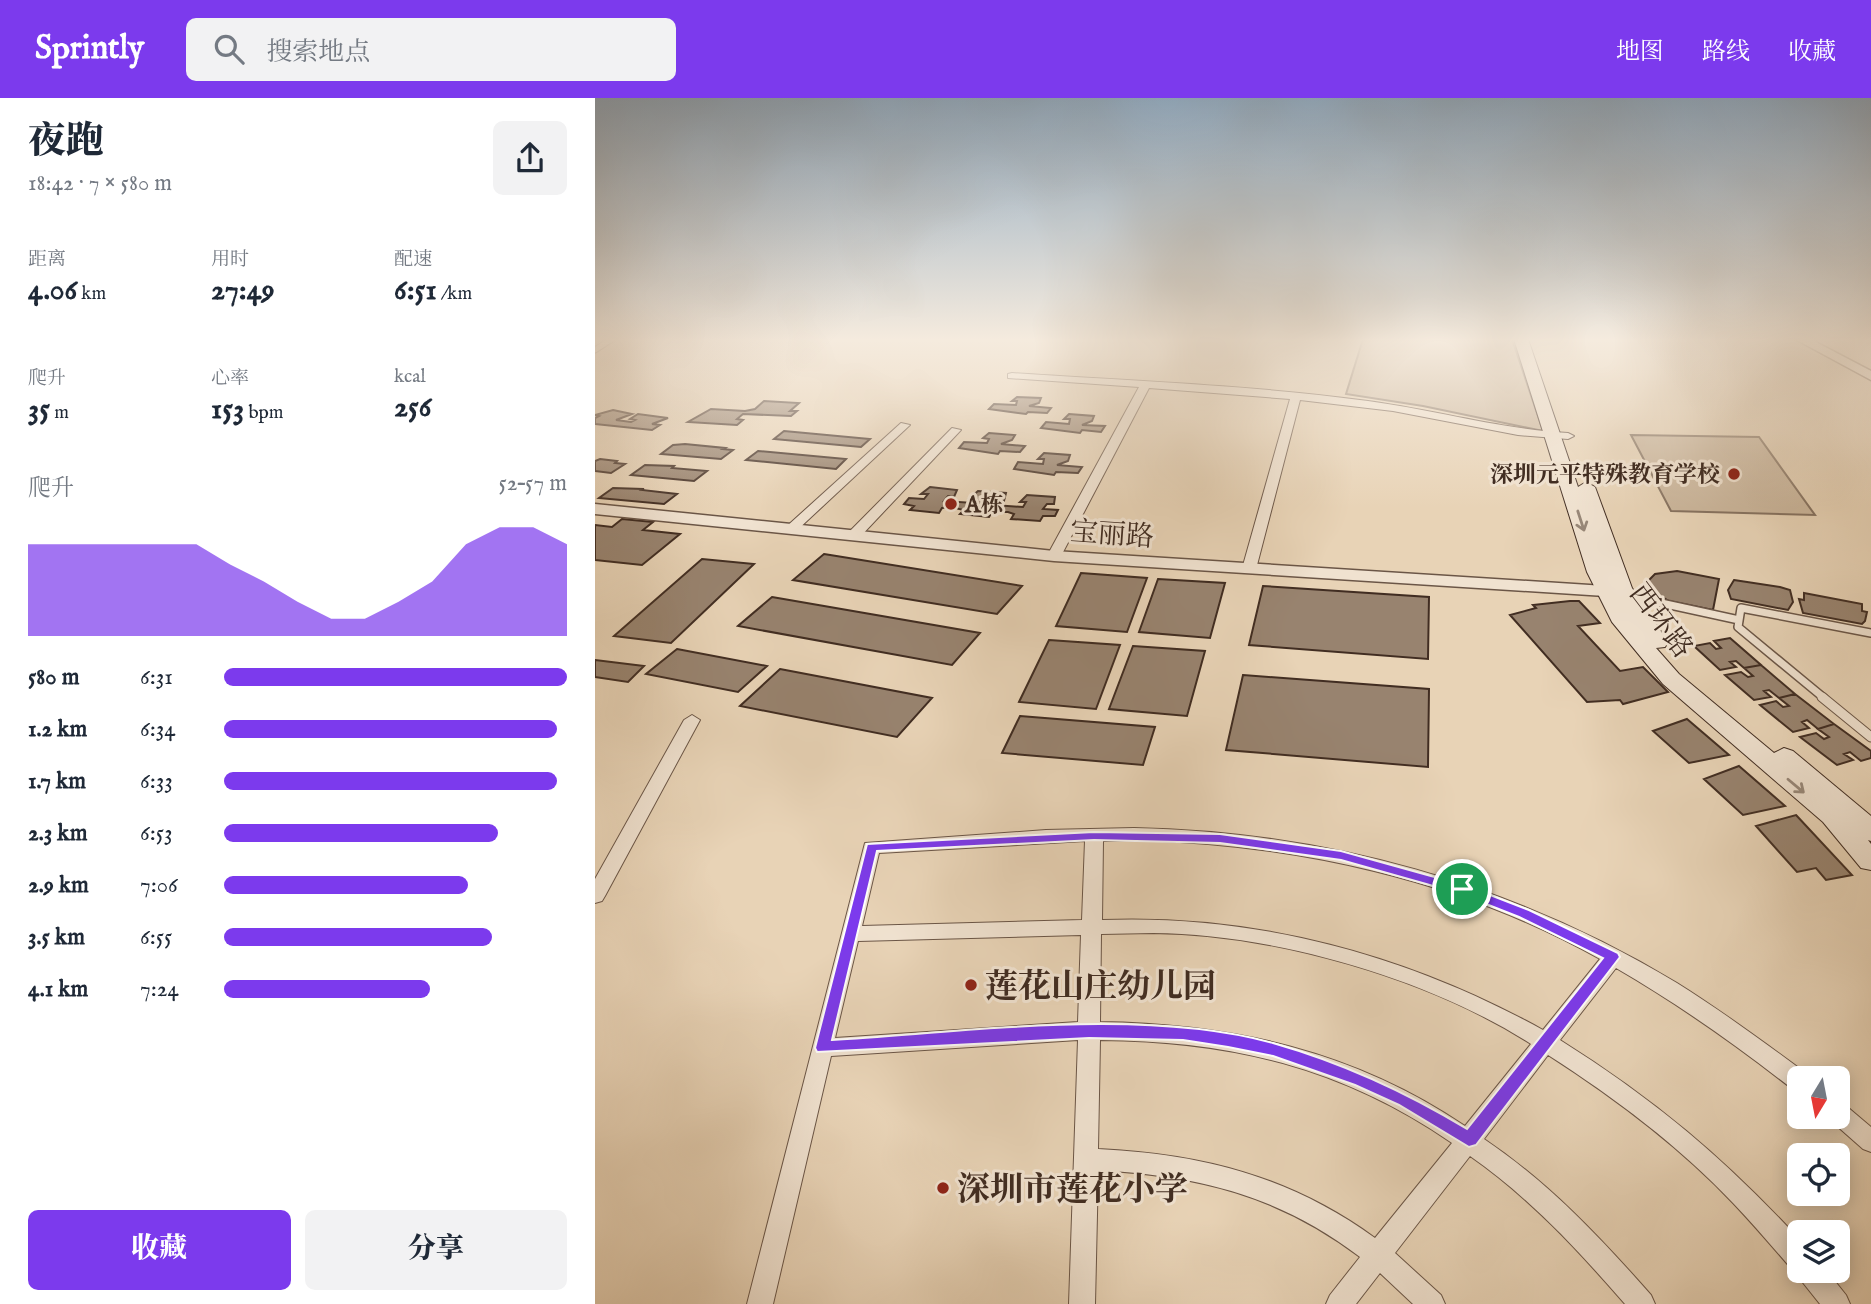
<!DOCTYPE html>
<html lang="zh">
<meta charset="utf-8">
<style>
:root{--surface:#fff;--page:#f2f2f3;--text:#1f2937;--muted:#747a83;--accent:#7c3aed}
body{margin:0;font-family:"IM FELL English","Noto Serif SC",serif;background:var(--page);color:var(--text);height:100vh;display:flex;flex-direction:column;font-size:26px;white-space:nowrap}
*{box-sizing:border-box;margin:0}
p{font-size:23px;color:var(--muted)}
.icon{flex:none;width:38px;height:38px;fill:none;stroke:currentColor;stroke-width:2;stroke-linecap:round;stroke-linejoin:round}
.map{position:relative;flex:1;overflow:hidden}
.details{display:flex;flex-direction:column;background:var(--surface);width:595px}
.details>*{flex:none}
.needle{width:46px;rotate:190deg}
.fabs{position:absolute;left:1192px;top:968px;display:grid;gap:14px}
.fabs a{display:grid;place-items:center;width:63px;height:63px;border-radius:10px;background:var(--surface);box-shadow:0 4px 18px #0003;font-size:35px}
.pin{position:absolute;display:grid;place-items:center;width:60px;height:60px;color:#fff;margin:-30px;border:4px solid #fff;border-radius:50%;box-shadow:0 2px 7px #0007}
.round{display:grid;place-items:center;flex:none;width:74px;height:74px;border-radius:10px;background:var(--page)}
.summary{display:flex;align-items:center;justify-content:space-between;height:119px;padding:0 28px}
h1{font-size:38px;font-weight:800;line-height:52px}
.metrics{display:grid;grid-template-columns:repeat(3,1fr);gap:10px;height:119px;padding:7px 28px}
.metrics div{display:grid;align-content:center}
.metrics b{font-size:30px;font-weight:800}
.metrics small{font-size:19px;font-weight:400}
.metrics p{font-size:19px}
.chart{height:196px;padding:14px 28px}
.chart p{display:flex;justify-content:space-between}
.chart svg{width:100%;height:126px;margin-top:7px;fill:var(--accent);opacity:.7}
.primary-button{display:flex;gap:14px;margin-top:auto;padding:14px 28px}
.primary-button a{flex:1;height:80px;border-radius:10px;background:var(--accent);color:#fff;font-size:28px;font-weight:800;line-height:80px;text-align:center}
.primary-button a+a{background:var(--page);color:var(--text)}
ul{padding:0 28px;list-style:none;font-size:23px}
li{display:grid;grid-template-columns:112px 84px 1fr;align-items:center;height:52px}
li i{height:18px;border-radius:9px;background:var(--accent)}
header{display:flex;align-items:center;gap:42px;box-sizing:border-box;height:98px;padding:0 35px;background:var(--accent);color:#fff}
header strong{font-size:33px}
nav{display:flex;gap:38px;margin-inline-start:auto;font-size:24px}
.search{width:490px;height:63px;background:var(--page);display:flex;align-items:center;gap:18px;box-sizing:border-box;padding:0 24px;border-radius:10px;color:var(--muted);font-size:26px}
main{display:flex;flex:1;min-height:0}
.map>svg:first-child{display:block}
</style>
<header>
<strong>Sprintly</strong>
<div class="search"><svg class="icon" aria-label="search" viewBox="0 0 24 24"><circle cx="10" cy="10" r="6"/><path d="M15 15l6 6"/></svg>搜索地点</div>
<nav><a>地图</a><a>路线</a><a>收藏</a></nav>
</header>
<main>
<section class="details">
<div class="summary"><div><h1>夜跑</h1><p>18:42 · 7 × 580 m</p></div><a class="round"><svg class="icon" aria-label="share" viewBox="0 0 24 24"><path d="M12 15V3M7 8l5-5 5 5M5 13v7h14v-7"/></svg></a></div>
<div class="metrics">
<div><p>距离</p><b>4.06<small> km</small></b></div>
<div><p>用时</p><b>27:49</b></div>
<div><p>配速</p><b>6:51<small> /km</small></b></div>
</div>
<div class="metrics">
<div><p>爬升</p><b>35<small> m</small></b></div>
<div><p>心率</p><b>153<small> bpm</small></b></div>
<div><p>kcal</p><b>256</b></div>
</div>
<div class="chart"><p><span>爬升</span>52–57 m</p>
<svg viewBox="0 0 160 44" preserveAspectRatio="none"><path d="M0 44V12L10 12L20 12L30 12L40 12L50 12L60 19L70 25L80 32L90 38L100 38L110 32L120 25L130 12L140 6L150 6L160 12V44z"/></svg>
</div>
<ul>
<li><b>580 m</b>6:31<i style="width:100%"></i></li>
<li><b>1.2 km</b>6:34<i style="width:97%"></i></li>
<li><b>1.7 km</b>6:33<i style="width:97%"></i></li>
<li><b>2.3 km</b>6:53<i style="width:80%"></i></li>
<li><b>2.9 km</b>7:06<i style="width:71%"></i></li>
<li><b>3.5 km</b>6:55<i style="width:78%"></i></li>
<li><b>4.1 km</b>7:24<i style="width:60%"></i></li>
</ul>
<div class="primary-button"><a>收藏</a><a>分享</a></div>
</section>
<div class="map">
<svg width="1276" height="1206" viewBox="0 0 1276 1206">
<rect width="100%" height="100%" fill="#e8d3b6"/>
<filter id="stains"><feTurbulence type="fractalNoise" baseFrequency=".00286" numOctaves="4"/><feColorMatrix values="0 0 0 0 .2 0 0 0 0 .09 0 0 0 0 .02 0 0 0 .5 -.17"/></filter>
<radialGradient id="worn" r=".72"><stop offset=".6" stop-color="#630" stop-opacity="0"/><stop offset="1" stop-color="#630" stop-opacity=".3"/></radialGradient>
<path fill="#ccb79d" stroke="#867260" stroke-width="2" d="M768,241H917L948,333L828,308L751,296Z
M1036,337L1164,339L1220,417L1076,413Z"/>
<path fill="#98836f" stroke="#412d22" stroke-width="2" d="M422,299L446,300L444,305L434,308L456,310L452,315L433,314L431,316L394,311L399,306L421,307L422,303H417Z
M169,303L204,305L195,313H202L196,318L148,316L142,321L148,322L142,327L93,324L116,311L150,313L160,311Z
M18,312L37,316L21,322L36,324L40,322L35,321L43,316L73,320L57,326L65,327L57,332L0,326V320L4,318L0,317Z
M474,316L499,318L497,323L487,327L510,328L506,334L487,332L485,335L446,330L451,324L474,326L475,321H469Z
M189,333L275,341L266,349L179,341Z
M394,335L420,337L417,342L406,346L430,348L425,354L405,353L403,356L364,350L369,344L392,345L394,341L388,340Z
M90,346L130,350L128,351L138,352L126,361L66,356L78,347Z
M163,353L251,361L241,371L151,362Z
M449,355L475,357L473,363L462,367L487,369L483,375L461,374L459,377L419,371L423,364L448,366L449,361H443Z
M5,361L22,363L20,365L30,366L16,375L0,373V363Z
M50,367L79,368L77,370L112,373L99,383L36,377Z
M335,389L362,392L359,399L353,398L349,403L378,405L382,400H375L383,393L411,395L409,403L402,402L398,407L428,409L431,404H425L432,397L460,399L459,406H452L448,411L463,412L460,418H448L445,423L416,421L419,416L413,414H397L394,419L365,416L369,412L355,409L347,410L344,415L315,412L319,408L309,406L314,400L329,401L333,396H326Z
M18,390L49,391L47,392L82,396L69,406L4,400Z
M27,421L58,424L48,432L85,436L47,467L0,462V427L17,429Z
M229,456L427,488L402,516L198,482Z
M107,461L159,466L76,545L19,538Z
M1082,473L1124,481L1118,512L1074,503L1055,492L1053,483L1060,476Z
M486,475L552,480L532,534L461,528Z
M563,481L630,485L615,540L544,534Z
M1139,482L1185,489L1195,492L1198,504L1193,512L1136,501L1133,492Z
M668,488L834,499L833,561L654,547Z
M1209,495L1267,506V513L1272,514L1270,523L1267,526L1208,515L1204,501L1209,502Z
M177,499L385,535L357,567L143,528Z
M975,503H984L1005,525L983,528L1025,573L1048,569L1073,594L1028,606L1025,602L992,604L915,517L941,510L938,507Z
M1135,540L1166,567L1149,570L1141,563L1135,564L1141,569L1125,572L1099,548L1115,545L1121,551L1126,550L1119,543Z
M454,542L525,547L501,611L424,604Z
M538,548L610,553L592,618L514,611Z
M82,551L172,568L143,594L51,576Z
M0,562L49,568L33,584L0,579Z
M1166,567L1200,596L1184,600L1174,592L1169,593L1176,599L1159,602L1130,577L1146,574L1153,579L1158,578L1149,570Z
M185,571L337,600L302,639L145,608Z
M648,577L834,591L833,669L631,652Z
M1200,596L1239,626L1223,631L1212,622L1207,624L1214,630L1198,634L1165,607L1181,603L1188,609L1194,608L1184,600Z
M425,618L560,629L548,667L407,655Z
M1092,621L1134,657L1094,665L1058,633Z
M1239,626L1276,653V660L1266,663L1255,654L1249,656L1258,662L1242,667L1205,639L1221,635L1229,641L1234,639L1223,631Z
M1144,668L1190,708L1148,717L1109,681Z
M1201,717L1257,777L1231,782L1221,770L1202,774L1161,728Z"/>
<g fill="none" stroke-linecap="round" stroke-linejoin="round">
<defs>
<path id="service-far2" d="M0,252L17,241"/>
<path id="service-far1" d="M1034,498L1144,522
M1229,600L1143,529L1146,510L1276,535"/>
<path id="service" d="M1227,599L1276,639"/>
<path id="minor" d="M417,275C536,283 655,287 773,303C840,312 905,331 973,335L979,338L973,341L923,337L798,313L705,302L661,471L654,475L647,471L695,301L554,290L466,458L459,462L452,458L544,289L413,280V276Z
M306,325L315,327L199,435H191V429Z
M357,330L366,332L263,441H253V435Z
M97,617L105,622L10,798L7,803L0,805V781L89,622Z
M539,730C732,734 916,785 1082,885C1127,913 1170,945 1212,976L1214,980H1204V992L1196,990C1140,946 1083,906 1021,870L965,942C1059,1001 1129,1060 1204,1141V1172H1231L1251,1197L1255,1206H1225L1205,1181L1201,1171L1195,1169C1176,1147 1157,1125 1138,1105C1083,1047 1020,1000 953,957L889,1041C953,1084 1005,1139 1056,1197L1060,1206H1030C983,1152 934,1099 875,1058L800,1155L846,1197L850,1206H818L785,1175L761,1206H731L735,1197L765,1159C683,1097 604,1078 503,1072L500,1206H474L483,942L236,958L178,1206H152L270,745L451,732ZM539,742C700,746 863,781 1005,861L948,932C813,857 662,816 507,822L508,743ZM490,743L487,822L267,828L284,755ZM558,835C680,836 833,880 936,946L870,1028C759,953 638,926 505,924L506,836ZM486,837L483,924L240,940L263,843ZM505,942C636,943 747,969 857,1045L780,1140C695,1078 606,1056 503,1051Z
M1242,1004L1250,1007L1276,1029V1054L1268,1051L1234,1021L1233,1018H1242Z"/>
<path id="tertiary" d="M1200,241H1215L1276,273V282Z
M0,406L459,453L1010,488L1034,493L1036,497L1028,502L1010,498L459,463L0,416Z"/>
<path id="secondary" d="M919,241H933L983,389L991,384L1000,389L1037,490L1073,544L1070,549L1061,550L1084,576L1179,655L1189,650L1198,653L1276,718V743L1273,742L1276,746V772L1266,770L1228,724L1068,586L1017,524L992,474Z"/>
</defs>
<use href="#service-far2" stroke="#6b5647" stroke-width="7"/>
<use href="#service-far1" stroke="#6b5647" stroke-width="10"/>
<use href="#service" stroke="#6b5647" stroke-width="11"/>
<use href="#minor" stroke="#6b5647" stroke-width="2"/>
<use href="#tertiary" stroke="#6b5647" stroke-width="3"/>
<use href="#secondary" stroke="#412d22" stroke-width="2"/>
<use href="#service-far2" stroke="#f0e2d0" stroke-width="5"/>
<use href="#service-far1" stroke="#f0e2d0" stroke-width="7"/>
<use href="#service" stroke="#f0e2d0" stroke-width="9"/>
<use href="#minor" fill="#f0e2d0" fill-rule="evenodd"/>
<use href="#tertiary" fill="#f0e2d0" fill-rule="evenodd"/>
<use href="#secondary" fill="#f0e2d0" fill-rule="evenodd"/>
</g>
<defs><path id="oneway-shaft" d="M-6 0H5M1.5-3L5.5 0L1.5 3" fill="none" stroke-width="1.6" stroke-linecap="round" stroke-linejoin="round" transform="scale(1.75)"/></defs>
<g stroke="#988879">
<use href="#oneway-shaft" transform="translate(986 423) rotate(72)"/>
<use href="#oneway-shaft" transform="translate(1201 688) rotate(40)"/>
</g>
<linearGradient id="sky" x2="0" y2="1"><stop stop-color="#91aac0"/><stop offset="0.59" stop-color="#f5ebde"/><stop offset="1" stop-color="#f5ebde" stop-opacity="0"/></linearGradient>
<rect width="1276" height="410" fill="url(#sky)"/>
<path fill="#7c3aed" stroke="#fff" stroke-width="2" fill-rule="evenodd" d="M499,734L625,736L746,753L872,788L934,812L1023,855L1025,859L881,1047L874,1049L804,1007L760,987L678,958L633,949L588,942L494,940L222,954L220,950L272,746ZM499,742L625,745L746,762L863,795L924,819L1008,860L872,1031C811,994 748,965 678,945C547,909 373,934 237,942L282,753Z"/>
<g fill="#8f2418" stroke="#f0e2d0" stroke-width="2.5">
<circle cx="1139" cy="376" r="7"/>
<circle cx="356" cy="406" r="7"/>
<circle cx="376" cy="887" r="7"/>
<circle cx="348" cy="1090" r="7"/>
</g>
<g text-anchor="middle" stroke-width="6" stroke-linejoin="round" paint-order="stroke">
<g font-size="23" font-weight="bold" fill="#412d22" stroke="#f0e2d0" text-anchor="end">
<text x="1125" y="384">深圳元平特殊教育学校</text>
<text x="370" y="414" text-anchor="start">A栋</text>
</g>
<g font-size="28" fill="#412d22" stroke="#f0e2d0">
<text transform="translate(517 435) rotate(4)" y="10">宝丽路</text>
<text transform="translate(1067 522) rotate(53)" y="10">西环路</text>
</g>
<g font-size="33" font-weight="bold" fill="#412d22" stroke="#f0e2d0" text-anchor="start">
<text x="390" y="899">莲花山庄幼儿园</text>
<text x="362" y="1102">深圳市莲花小学</text>
</g>
</g>
<rect width="100%" height="100%" filter="url(#stains)"/>
<rect width="100%" height="100%" fill="url(#worn)"/>
</svg>
<div class="fabs">
<a><svg class="needle" viewBox="-14 -14 28 28"><path d="M0-13l5 13h-10z" fill="#e53935"/><path d="M0 13l5-13h-10z" fill="#747a83"/></svg></a>
<a><svg class="icon" aria-label="locate" viewBox="0 0 24 24"><circle cx="12" cy="12" r="6"/><path d="M12 2v4M12 18v4M2 12h4M18 12h4"/></svg></a>
<a><svg class="icon" aria-label="layers" viewBox="0 0 24 24"><path d="M12 4l9 5-9 5-9-5zM3 14l9 5 9-5"/></svg></a>
</div>
<div class="pin" style="left:867px;top:791px;background:#1e9e55"><svg class="icon" aria-label="arrive" viewBox="0 0 24 24"><path d="M6 21V4h12l-3 4 3 4H6"/></svg></div>
</div>
</main>
